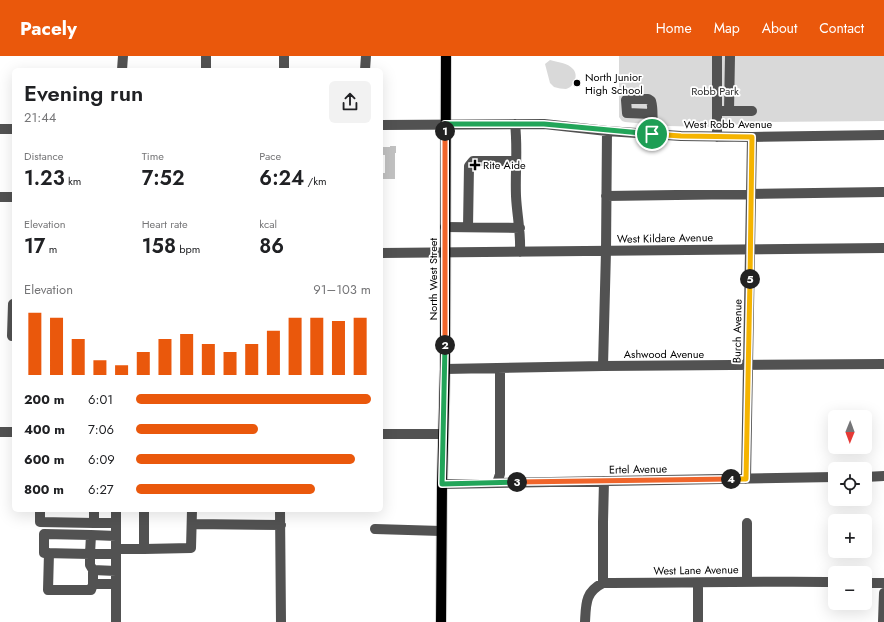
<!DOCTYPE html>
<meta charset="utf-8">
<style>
:root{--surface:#fff;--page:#f2f2f2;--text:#202124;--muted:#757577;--accent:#ea580c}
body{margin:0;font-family:Jost,sans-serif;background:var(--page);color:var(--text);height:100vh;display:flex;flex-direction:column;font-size:15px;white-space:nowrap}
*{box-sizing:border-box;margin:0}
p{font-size:13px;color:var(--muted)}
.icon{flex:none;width:22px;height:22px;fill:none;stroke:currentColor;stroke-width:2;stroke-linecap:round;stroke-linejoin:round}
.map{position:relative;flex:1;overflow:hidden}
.side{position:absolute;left:12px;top:12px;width:371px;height:444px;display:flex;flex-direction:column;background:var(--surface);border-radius:6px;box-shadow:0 4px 16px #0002}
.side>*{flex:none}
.needle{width:26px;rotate:181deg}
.controls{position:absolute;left:828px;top:354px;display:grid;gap:8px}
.controls a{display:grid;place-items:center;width:44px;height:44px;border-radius:6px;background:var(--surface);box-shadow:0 4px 16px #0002;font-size:20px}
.pin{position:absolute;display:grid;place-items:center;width:34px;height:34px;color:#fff;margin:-17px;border:2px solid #fff;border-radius:50%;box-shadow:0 1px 4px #0007}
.km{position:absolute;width:20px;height:20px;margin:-10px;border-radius:50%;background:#222;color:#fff;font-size:11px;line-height:20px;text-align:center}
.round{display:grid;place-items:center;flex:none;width:42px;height:42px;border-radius:6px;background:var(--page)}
.head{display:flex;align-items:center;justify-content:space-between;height:68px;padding:0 12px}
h1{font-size:22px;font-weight:600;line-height:30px}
.stats{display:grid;grid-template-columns:repeat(3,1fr);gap:6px;height:68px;padding:4px 12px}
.stats div{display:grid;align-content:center}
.stats b{font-size:20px;font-weight:600}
.stats small{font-size:11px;font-weight:400}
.stats p{font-size:11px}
.chart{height:112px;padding:8px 12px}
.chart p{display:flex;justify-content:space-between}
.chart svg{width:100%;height:72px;margin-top:4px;stroke:var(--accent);stroke-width:6}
ul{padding:0 12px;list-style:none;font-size:13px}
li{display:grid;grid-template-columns:64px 48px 1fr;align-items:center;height:30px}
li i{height:10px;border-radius:5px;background:var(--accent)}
header{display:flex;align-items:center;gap:24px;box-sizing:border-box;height:56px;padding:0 20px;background:var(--accent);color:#fff}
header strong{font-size:19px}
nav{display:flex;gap:22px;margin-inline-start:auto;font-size:14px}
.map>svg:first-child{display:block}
</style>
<header>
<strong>Pacely</strong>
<nav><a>Home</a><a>Map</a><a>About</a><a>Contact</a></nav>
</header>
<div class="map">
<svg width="884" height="566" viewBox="0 0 884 566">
<rect width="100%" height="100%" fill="#fff"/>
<path fill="#d9d9d9" d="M619,0H884V65L763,66L712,71L668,70L625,66L622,65L619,61Z
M550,4C557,6 568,7 573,13C579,19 574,31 566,33C562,33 558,32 554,31L550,27L545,8Z"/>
<path fill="#c2c2c2" d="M390,90H396V97H395V123H381V117H385V99H381V91H390Z"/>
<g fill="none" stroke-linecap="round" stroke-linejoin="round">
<defs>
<path id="major" d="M441,566L442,428L445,313L446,0"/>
</defs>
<use href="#major" stroke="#dbdbdb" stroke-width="12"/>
<path stroke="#525252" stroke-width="10" d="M206,0V14
M122,14L123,0
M284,14V0
M365,14L366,0
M717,55H729L730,0
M729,55H752
M652,58L627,57L626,44L627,43H648L651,45C654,55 652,68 652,78
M515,68C518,92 515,116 516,140C517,160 521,176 520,196
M381,69L544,68L607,75L681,80L752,81L884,79
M0,73H14
M717,81V0
M606,140L884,136
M0,141H14
M445,171L520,172
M468,171L469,110L473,105H516
M381,197L884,192
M12,280L13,248H14
M603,310L606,195L607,75
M445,313L603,310L884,308
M0,376H14
M381,378H443
M865,421L884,420
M746,423L752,81
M497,427L500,418V312
M442,428L835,421
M40,454V466L94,467
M94,454V467H116
M116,454V566
M280,454L281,566
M192,468L281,469
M375,473L441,475
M91,479L44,478V497L90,498V509L93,514V528H116
M116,480L91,479L90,498H116
M116,493H144V454
M144,493L191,492L192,454
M49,497L48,534H91L93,528
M93,514L116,515
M747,525V467
M603,527V466L604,425
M865,527H884
M585,566C586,548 585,536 603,527C681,527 758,525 835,526
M698,566V527
M883,566L884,537"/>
<use href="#major" stroke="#000" stroke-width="10"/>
</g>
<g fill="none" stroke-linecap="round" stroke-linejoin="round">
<defs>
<path id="split-1" d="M445,75V68H544L652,78"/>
<path id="split-2" d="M445,289V75"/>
<path id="split-3" d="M445,289L442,428L517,426"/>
<path id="split-4" d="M517,426L731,423"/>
<path id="split-5" d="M731,423H746L750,223"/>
<path id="split-6" d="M652,78L681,80L752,81L750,223"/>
</defs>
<use href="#split-1" stroke="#fff" stroke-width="8"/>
<use href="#split-2" stroke="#fff" stroke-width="8"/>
<use href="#split-3" stroke="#fff" stroke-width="8"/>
<use href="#split-4" stroke="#fff" stroke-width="8"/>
<use href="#split-5" stroke="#fff" stroke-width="8"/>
<use href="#split-6" stroke="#fff" stroke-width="8"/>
<use href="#split-1" stroke="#22a559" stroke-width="5"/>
<use href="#split-2" stroke="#f0652b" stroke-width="5"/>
<use href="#split-3" stroke="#22a559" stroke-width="5"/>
<use href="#split-4" stroke="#f0652b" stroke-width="5"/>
<use href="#split-5" stroke="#f5b400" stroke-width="5"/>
<use href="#split-6" stroke="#f5b400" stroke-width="5"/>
</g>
<g fill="#000" stroke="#fff" stroke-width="1.5">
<circle cx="577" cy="27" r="4"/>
<path d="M473 103h4v4h4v4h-4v4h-4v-4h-4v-4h4z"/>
</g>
<g text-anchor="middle" stroke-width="3.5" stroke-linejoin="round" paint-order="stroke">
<g font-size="11" fill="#000" stroke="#fff" text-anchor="start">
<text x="585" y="25">North Junior<tspan x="585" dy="13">High School</tspan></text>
<text x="483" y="113">Rite Aide</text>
</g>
<g font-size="11" fill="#303030" stroke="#fff">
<text x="715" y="39">Robb Park</text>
</g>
<g font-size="11" fill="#000" stroke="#fff">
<text x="728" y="72">West Robb Avenue</text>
<text transform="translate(665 182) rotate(-1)" y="4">West Kildare Avenue</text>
<text transform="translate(433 223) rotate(-90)" y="4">North West Street</text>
<text transform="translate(737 275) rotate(-89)" y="4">Burch Avenue</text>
<text x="664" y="302">Ashwood Avenue</text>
<text transform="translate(638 413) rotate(-1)" y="4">Ertel Avenue</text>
<text transform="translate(696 514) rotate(-1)" y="4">West Lane Avenue</text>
</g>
</g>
</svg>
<div class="controls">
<a><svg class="needle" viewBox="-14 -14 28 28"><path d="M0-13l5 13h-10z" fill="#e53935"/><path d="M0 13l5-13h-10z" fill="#757577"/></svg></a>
<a><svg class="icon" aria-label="locate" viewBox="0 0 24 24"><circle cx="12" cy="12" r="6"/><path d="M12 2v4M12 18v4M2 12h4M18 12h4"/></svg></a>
<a>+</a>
<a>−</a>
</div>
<div class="pin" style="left:652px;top:78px;background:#1e9e55"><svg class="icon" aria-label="arrive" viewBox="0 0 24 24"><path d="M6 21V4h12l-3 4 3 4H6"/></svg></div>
<b class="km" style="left:445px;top:75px">1</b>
<b class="km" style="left:445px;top:289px">2</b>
<b class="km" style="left:517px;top:426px">3</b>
<b class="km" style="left:731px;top:423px">4</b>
<b class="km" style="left:750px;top:223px">5</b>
<section class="side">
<div class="head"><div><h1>Evening run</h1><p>21:44</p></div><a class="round"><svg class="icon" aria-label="share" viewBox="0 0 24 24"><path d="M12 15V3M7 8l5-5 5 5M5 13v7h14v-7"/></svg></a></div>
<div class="stats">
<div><p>Distance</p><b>1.23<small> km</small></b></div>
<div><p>Time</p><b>7:52</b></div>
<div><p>Pace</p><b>6:24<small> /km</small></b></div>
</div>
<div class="stats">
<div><p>Elevation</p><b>17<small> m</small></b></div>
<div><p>Heart rate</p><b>158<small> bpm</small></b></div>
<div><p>kcal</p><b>86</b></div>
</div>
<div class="chart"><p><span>Elevation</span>91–103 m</p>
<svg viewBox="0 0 160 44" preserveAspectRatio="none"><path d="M5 44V6M15 44V9M25 44V22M35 44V35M45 44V38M55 44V30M65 44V22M75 44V19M85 44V25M95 44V30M105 44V25M115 44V17M125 44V9M135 44V9M145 44V11M155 44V9"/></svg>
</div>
<ul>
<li><b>200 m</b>6:01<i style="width:100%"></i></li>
<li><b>400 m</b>7:06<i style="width:52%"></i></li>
<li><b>600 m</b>6:09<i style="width:93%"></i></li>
<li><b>800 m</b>6:27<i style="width:76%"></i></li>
</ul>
</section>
</div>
